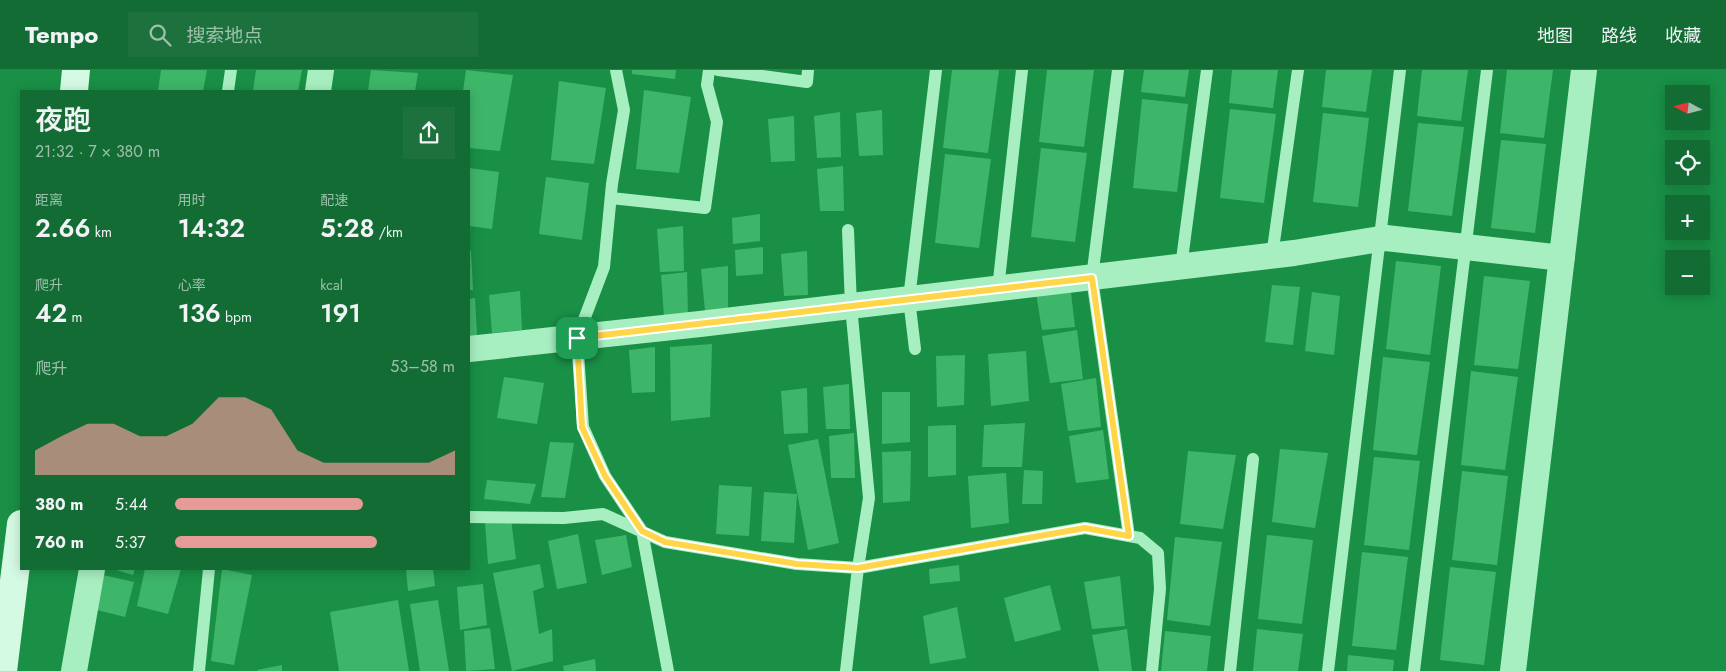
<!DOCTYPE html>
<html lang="zh">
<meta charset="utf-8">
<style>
:root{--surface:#136c34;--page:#1c713c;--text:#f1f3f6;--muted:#9dc0ac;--line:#327f4f;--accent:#e69b98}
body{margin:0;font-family:Jost,"Noto Sans SC",sans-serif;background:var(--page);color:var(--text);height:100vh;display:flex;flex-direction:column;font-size:19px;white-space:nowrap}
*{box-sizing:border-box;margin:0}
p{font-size:16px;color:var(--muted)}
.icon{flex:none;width:28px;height:28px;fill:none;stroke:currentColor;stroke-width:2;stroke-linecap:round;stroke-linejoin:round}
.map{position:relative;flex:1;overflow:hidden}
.drawer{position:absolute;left:20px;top:20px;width:450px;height:480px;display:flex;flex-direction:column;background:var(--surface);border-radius:0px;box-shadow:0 2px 12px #0003}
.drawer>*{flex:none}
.needle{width:32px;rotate:277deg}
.controls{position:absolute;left:1665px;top:15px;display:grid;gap:10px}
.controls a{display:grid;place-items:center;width:45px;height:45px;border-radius:0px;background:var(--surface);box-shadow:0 2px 12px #0003;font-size:25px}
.pin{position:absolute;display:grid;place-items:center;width:42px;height:42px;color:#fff;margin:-21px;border-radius:10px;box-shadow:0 2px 8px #0006}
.round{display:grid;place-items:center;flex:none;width:52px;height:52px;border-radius:0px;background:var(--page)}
.head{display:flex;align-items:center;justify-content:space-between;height:85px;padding:0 15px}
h1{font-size:28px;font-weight:600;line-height:38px}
.figures{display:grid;grid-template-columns:repeat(3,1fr);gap:8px;height:85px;padding:5px 15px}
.figures div{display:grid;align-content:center}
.figures b{font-size:25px;font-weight:600}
.figures small{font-size:14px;font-weight:400}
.figures p{font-size:14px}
.chart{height:140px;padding:10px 15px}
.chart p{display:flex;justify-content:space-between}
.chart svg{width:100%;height:90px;margin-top:5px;fill:var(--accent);opacity:.7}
ul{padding:0 15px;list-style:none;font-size:16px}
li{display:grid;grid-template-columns:80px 60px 1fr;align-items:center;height:38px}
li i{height:12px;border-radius:6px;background:var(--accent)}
header{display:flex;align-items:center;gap:30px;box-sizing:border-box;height:70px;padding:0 25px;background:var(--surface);border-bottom:1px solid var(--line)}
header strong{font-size:24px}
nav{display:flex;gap:28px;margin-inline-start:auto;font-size:18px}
.search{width:350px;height:45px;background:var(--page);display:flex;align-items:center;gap:12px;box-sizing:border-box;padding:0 18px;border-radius:0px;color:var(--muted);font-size:19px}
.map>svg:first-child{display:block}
</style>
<header>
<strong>Tempo</strong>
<div class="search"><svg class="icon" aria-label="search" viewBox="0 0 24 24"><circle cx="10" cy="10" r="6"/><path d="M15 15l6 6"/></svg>搜索地点</div>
<nav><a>地图</a><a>路线</a><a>收藏</a></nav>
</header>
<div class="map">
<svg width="1726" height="601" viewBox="0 0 1726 601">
<rect width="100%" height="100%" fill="#199046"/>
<path fill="#3eb66a" d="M161,0H207L203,21H158Z
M256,0H302L298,21H253Z
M371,0L418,3L415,21H368Z
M466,0L513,5L500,81L469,78V21H463Z
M632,0H676L675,9L632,4Z
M952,0H999L988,83L943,78Z
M1047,0H1094L1084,77L1039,72Z
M1144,0H1189L1185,27L1141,22Z
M1232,0H1278L1273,38L1229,33Z
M1326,0H1372L1366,42L1322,37Z
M1422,0H1468L1461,51L1417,46Z
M1507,0H1553L1544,68L1500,63Z
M559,11L606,18L594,94L551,90Z
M644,20L691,27L679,103L636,99Z
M1142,29L1188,34L1177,122L1133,118Z
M1230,39L1276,44L1264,133L1220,128Z
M882,40L883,85L859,86L856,43Z
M840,42L841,87L817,88L814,46Z
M1323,43L1369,48L1358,137L1313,132Z
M794,46L795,91L771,92L768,49Z
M1418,53L1464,57L1452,146L1408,141Z
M1501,70L1546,74L1535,163L1491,158Z
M1041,78L1087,83L1075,172L1031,167Z
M945,84L991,89L979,178L935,173Z
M843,96L844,141H820L817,99Z
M469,98L499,102L492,159L469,156Z
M546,107L589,113L582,170L539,164Z
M760,144V171L733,174L732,148Z
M683,156L684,201L660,202L657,159Z
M763,177V204L736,206L735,180Z
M469,181H471L473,220H469Z
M807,181L808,225L784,226L781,184Z
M1396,191L1441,196L1430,285L1386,279Z
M728,196V241H705L701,199Z
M687,202L688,247H664L661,205Z
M1484,206L1530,211L1518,299L1474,295Z
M1070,214L1075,257L1042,260L1036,223Z
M1272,215L1300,217L1293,275L1265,272Z
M520,221L522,260L492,263L489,225Z
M1312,222L1340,226L1334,285L1305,281Z
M475,228L477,266L469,267V229Z
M1077,260L1083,309L1050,313L1042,266Z
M712,274L710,347L671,351L670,277Z
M655,277V322L632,323L629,280Z
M1026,281L1029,331L991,336L988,284Z
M965,285L964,335L937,337L936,286Z
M1383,287L1430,292L1417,385L1373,380Z
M1471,301L1518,307L1505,400L1461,395Z
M504,307L544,313L537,354L497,348Z
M1096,308L1101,357L1068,361L1061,314Z
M849,314L850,359H826L823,317Z
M807,318L808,363L784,364L781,321Z
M882,322H910V372L882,374Z
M1025,353L1022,397H982L984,355Z
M956,355V405L928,407V356Z
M1103,360L1109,409L1076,413L1069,366Z
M854,363L855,408H831L829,366Z
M818,369L839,473L808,480L788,375Z
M550,372L574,373L565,428L541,427Z
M1280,379L1328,383L1315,458L1272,452Z
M911,381L910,431L883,433L882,382Z
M1188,381L1236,385L1223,459L1180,454Z
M1374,387L1420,391L1409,480L1364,475Z
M1024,400L1043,401L1042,434H1022Z
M1462,401L1508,406L1497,495L1452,490Z
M1006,403L1009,453L971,458L968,406Z
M487,410L536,414L530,434L484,429Z
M719,415L752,417L749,466L716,464Z
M764,422L797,424L794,473L761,471Z
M511,449L516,489L488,494L485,452Z
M578,464L587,513L557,519L548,471Z
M626,465L632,497L602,505L595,470Z
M1267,465L1313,470L1302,554L1258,549Z
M1175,467L1222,472L1210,556L1167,550Z
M1362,482L1408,487L1396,580L1352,576Z
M540,494L544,517L533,521L539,564L552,559L553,591L512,601L493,503Z
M959,495L960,511L930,514L929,499Z
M1450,497L1496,502L1484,595L1440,590Z
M113,499H135L133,505Z
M145,499H181L168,544L137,536Z
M222,499L252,505L234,595L211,591Z
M406,499H433L435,516L408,521Z
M103,505L134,512L125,547L93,539Z
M1120,506L1125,556L1092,559L1084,512Z
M483,514L487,555L460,560L457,517Z
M1050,515L1061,560L1015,572L1004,528Z
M398,530L409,601H339L330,542Z
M438,530L449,601H420L410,534Z
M957,537L966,588L930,594L923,546Z
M490,558L495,599L466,601L464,561Z
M1127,559L1132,601H1099L1092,565Z
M1257,559L1303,564L1298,601H1253Z
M1165,561L1211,566L1207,601H1161Z
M1348,585L1394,590L1393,601H1347Z
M595,589L596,601H564L563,596Z
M282,595V601H258L257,600Z"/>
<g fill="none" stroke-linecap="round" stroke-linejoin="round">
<path stroke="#a7efc1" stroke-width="12" d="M616,0L624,40L612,114L604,197L577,268L583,357L605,406L642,461L668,601
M718,0L807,12L808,0
M1118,0L1092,208L1129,466
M228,21L231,0
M611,128L705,138L717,52L707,15L709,0
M1272,186L1298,0
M1181,197L1207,0
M998,219L1022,0
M915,279L909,229L936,0
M469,447L564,448L603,444L665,472L797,494L858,498L1085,458L1140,468L1158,483L1160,519L1152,601
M199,601L209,499
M846,601L858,498L869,428L851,236L848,160
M1230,601L1253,389
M1328,601L1400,0
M1414,601L1487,0"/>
<path stroke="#a7efc1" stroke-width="26" d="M318,21L321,0
M469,279L700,254L1294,183L1386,168L1562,188
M74,601L92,499
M1513,601L1584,0"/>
<path stroke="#d5fae3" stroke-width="28" d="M74,21L76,0
M3,601L21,454"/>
</g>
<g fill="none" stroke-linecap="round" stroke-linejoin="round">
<defs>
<path id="route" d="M1092,208L1129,466L1085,458L858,498L797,494L665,472L642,461L605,406L582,357L577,268Z"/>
</defs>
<use href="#route" stroke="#fff" stroke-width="10"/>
<use href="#route" stroke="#ffd54a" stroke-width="6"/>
</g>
</svg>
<div class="controls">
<a><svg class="needle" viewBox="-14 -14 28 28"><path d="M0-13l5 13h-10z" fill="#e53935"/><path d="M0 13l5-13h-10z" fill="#9dc0ac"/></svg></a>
<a><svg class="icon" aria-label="locate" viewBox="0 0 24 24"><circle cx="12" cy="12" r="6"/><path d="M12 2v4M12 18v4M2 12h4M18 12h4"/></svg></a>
<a>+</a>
<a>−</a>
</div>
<div class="pin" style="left:577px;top:268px;background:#1e9e55"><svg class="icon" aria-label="arrive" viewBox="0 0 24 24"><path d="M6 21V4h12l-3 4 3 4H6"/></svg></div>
<section class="drawer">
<div class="head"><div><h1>夜跑</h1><p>21:32 · 7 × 380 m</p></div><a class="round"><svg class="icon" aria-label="share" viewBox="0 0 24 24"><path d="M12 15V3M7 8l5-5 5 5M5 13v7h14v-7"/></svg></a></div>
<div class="figures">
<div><p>距离</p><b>2.66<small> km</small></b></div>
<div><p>用时</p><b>14:32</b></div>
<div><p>配速</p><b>5:28<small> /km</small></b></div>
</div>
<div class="figures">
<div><p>爬升</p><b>42<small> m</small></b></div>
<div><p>心率</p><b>136<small> bpm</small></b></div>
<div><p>kcal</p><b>191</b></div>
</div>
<div class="chart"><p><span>爬升</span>53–58 m</p>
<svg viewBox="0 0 160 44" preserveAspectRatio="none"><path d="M0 44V32L10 25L20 19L30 19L40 25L50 25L60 19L70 6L80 6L90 12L100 32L110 38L120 38L130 38L140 38L150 38L160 32V44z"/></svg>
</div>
<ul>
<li><b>380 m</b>5:44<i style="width:67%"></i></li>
<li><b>760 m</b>5:37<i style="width:72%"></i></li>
</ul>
</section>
</div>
